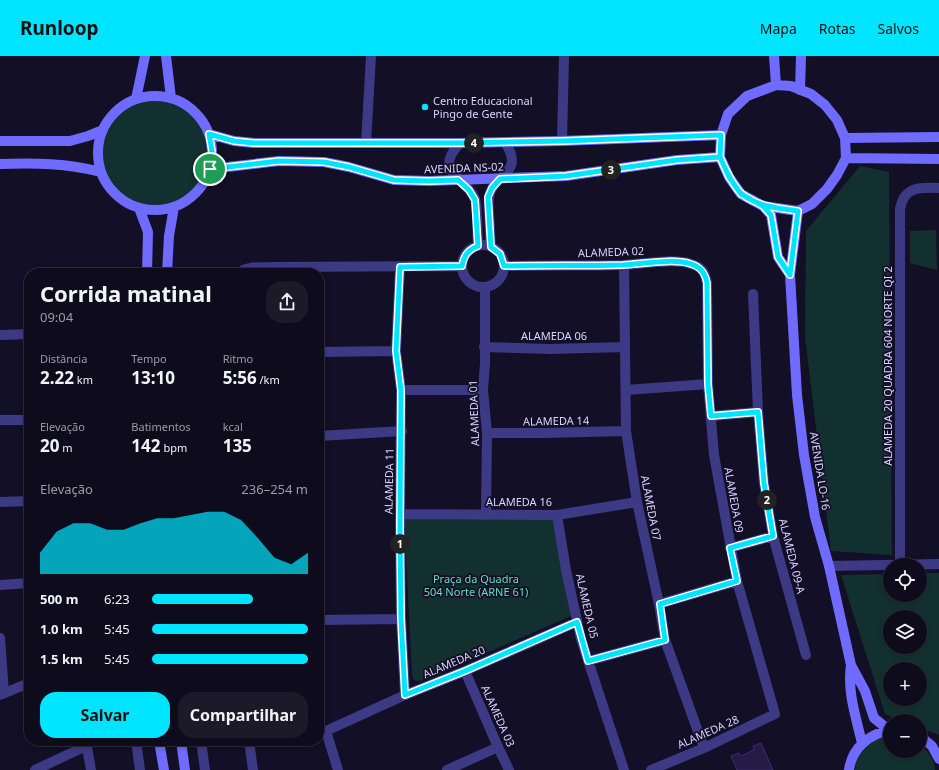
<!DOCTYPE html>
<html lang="pt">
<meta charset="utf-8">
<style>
:root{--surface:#0e0b1c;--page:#1c1929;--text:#f1f3f6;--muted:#9b9ba3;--line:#2e2b3b;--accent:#00e5ff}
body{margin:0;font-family:"Noto Sans",sans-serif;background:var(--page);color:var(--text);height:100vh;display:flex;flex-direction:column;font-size:15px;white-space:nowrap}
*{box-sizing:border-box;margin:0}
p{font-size:13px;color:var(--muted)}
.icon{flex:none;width:22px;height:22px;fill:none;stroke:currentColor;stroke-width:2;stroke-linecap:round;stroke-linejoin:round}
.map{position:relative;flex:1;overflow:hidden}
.panel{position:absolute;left:24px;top:212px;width:300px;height:478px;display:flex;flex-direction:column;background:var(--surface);border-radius:16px;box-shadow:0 2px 6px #0003,0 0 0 1px var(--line)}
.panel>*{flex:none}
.tools{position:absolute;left:883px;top:502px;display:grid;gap:8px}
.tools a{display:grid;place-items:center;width:44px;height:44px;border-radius:50%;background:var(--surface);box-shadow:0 2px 6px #0003,0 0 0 1px var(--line);font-size:20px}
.pin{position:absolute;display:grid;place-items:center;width:34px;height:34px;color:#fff;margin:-17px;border:2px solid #fff;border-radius:50%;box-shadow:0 1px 4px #0007}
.km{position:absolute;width:20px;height:20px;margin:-10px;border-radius:50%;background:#222;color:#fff;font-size:11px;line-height:20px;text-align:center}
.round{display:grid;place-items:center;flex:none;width:42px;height:42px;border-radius:16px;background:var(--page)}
.summary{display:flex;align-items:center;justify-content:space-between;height:68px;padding:0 16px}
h1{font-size:22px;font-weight:700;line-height:30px}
.stats{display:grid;grid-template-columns:repeat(3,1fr);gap:6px;height:68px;padding:4px 16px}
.stats div{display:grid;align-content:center}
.stats b{font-size:17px;font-weight:700}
.stats small{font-size:11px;font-weight:400}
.stats p{font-size:11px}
.chart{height:112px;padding:8px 16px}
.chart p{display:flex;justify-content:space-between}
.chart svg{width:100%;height:72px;margin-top:4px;fill:var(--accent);opacity:.7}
.button{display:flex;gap:8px;margin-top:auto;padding:8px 16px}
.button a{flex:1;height:46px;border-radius:16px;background:var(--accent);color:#111;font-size:16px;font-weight:700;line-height:46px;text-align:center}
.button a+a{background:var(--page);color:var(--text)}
ul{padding:0 16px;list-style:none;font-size:13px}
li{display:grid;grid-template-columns:64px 48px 1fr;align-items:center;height:30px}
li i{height:10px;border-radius:5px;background:var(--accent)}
header{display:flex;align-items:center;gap:24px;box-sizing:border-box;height:56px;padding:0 20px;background:var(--accent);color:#111}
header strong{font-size:19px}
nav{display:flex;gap:22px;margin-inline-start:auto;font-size:14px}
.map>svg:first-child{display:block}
</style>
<header>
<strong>Runloop</strong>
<nav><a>Mapa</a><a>Rotas</a><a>Salvos</a></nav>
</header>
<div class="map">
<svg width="939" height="714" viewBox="0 0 939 714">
<rect width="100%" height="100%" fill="#130f26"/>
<path fill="#12302f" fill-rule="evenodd" d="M103 97a52 52 0 1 1 104 0a52 52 0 1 1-104 0Z
M860,110L889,116L892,499L831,495L805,281L806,175Z
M936,174L937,214L910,207V175Z
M553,461L571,560L425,624L417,625L413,623L412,618L404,462Z
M920,517H939V679L920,672V665H903L885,658L841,519L890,518V539H920ZM890,561H920V591H890ZM890,613H920V643H890Z
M890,679V695H920V688C928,695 934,703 935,714H855C857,695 872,684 890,679Z"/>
<path fill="#241b47" stroke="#3b2d73" d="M761,687L773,714H737L731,700L739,697L741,700L754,694L753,690Z"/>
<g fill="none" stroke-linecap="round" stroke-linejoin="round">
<path stroke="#3d3a85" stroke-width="10" d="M562,85L564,0
M366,87L371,0
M460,87C432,117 466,120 475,143C478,151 477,180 478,190
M462 210a21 21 0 1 1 42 0a21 21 0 1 1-42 0Z
M491,191C490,179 490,168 489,157C489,152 488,146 489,141C493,116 526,119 505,86
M624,209L626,375L637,446L659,548L665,584L704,692
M504,210C544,209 584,210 623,209C643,208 673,202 691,208C702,211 705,216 707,227L708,328L714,399L737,525L775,658L704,692L651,714
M400,211L396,295L401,334L400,475L401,563L405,639
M167,213L174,217
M239,217C247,209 263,212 274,211L462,210
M485,231V307L483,334L487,377L486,458
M753,238L758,356L764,427L773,480L806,599
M0,279L29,278
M484,291L550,293L625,291
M319,296L396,295
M401,334H483
M626,334L708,328
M711,360L758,356
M0,364H29
M487,377H543L626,375
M319,380L402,375
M0,446L29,445
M401,458L557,459L637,446
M557,459L566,514L581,583L624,714
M730,492L773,480
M900,508V153C904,131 919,131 939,132
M829,510L939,508
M0,529L29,527
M659,548L737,525
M319,564L401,563
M0,582L4,637
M588,605L665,584
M465,615L498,691L509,714
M0,639L29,627
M326,675L338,714
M319,676L326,675L405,639L465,615L577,566
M86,685L91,714
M136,685L140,714
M201,685L205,714
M249,685L253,714
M35,714L86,690
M447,714L498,691"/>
<path stroke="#6f6bff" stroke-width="10" d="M166,0L171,42
M774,0L776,29
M776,29L791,30L811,38L825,49L837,64L845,82L846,102L837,119L827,133L812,148L798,155L763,150L741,138L729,121L720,101L721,79L728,58L747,40Z
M800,34L801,0
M98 97a57 57 0 1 1 114 0a57 57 0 1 1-114 0Z
M136,43L145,0
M209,78L234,85L254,87H460L562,85L721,79
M845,82L939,81
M0,85H70L88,80L103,74
M846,102L939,103
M0,108C36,107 66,107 101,116
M210,113L279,105L324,106L349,111L394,124L429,125L566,120L677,104L720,101
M763,150L771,159L778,201L790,219
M139,152L148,176L147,217
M798,155L790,219L797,339L804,399L815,461L829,510L851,609L865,635L874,662L889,674
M167,217L169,180L174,151
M851,609C847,636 856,661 862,687
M920,680L932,690L939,703
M159,685L164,714
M181,685L185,714
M849,714C852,692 869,678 890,674"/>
</g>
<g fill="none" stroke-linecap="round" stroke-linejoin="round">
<defs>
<path id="route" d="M210,113L279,105L324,106L349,111L394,124L429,125L458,124L469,134L475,144L478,190C468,194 464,199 462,210L400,211L396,295L401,334L400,475L401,562L405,639L465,615L577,566L588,605L665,584L660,548L737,525L730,492L773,480L764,427L758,356L711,360L708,328L707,227C705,217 701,211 691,208C673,202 642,208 623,209C584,210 544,209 504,210L500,198L491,191L488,141L492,132L500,123L566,120L677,104L720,101C725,112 733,131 742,138C758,151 778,152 798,155L790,219L778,201L771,159L763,150L741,138L729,121L720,101L721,79L562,85L460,87H254L234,85L209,78L212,95L210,113"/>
</defs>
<use href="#route" stroke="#fff" stroke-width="8"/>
<use href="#route" stroke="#00e5ff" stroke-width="5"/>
</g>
<circle fill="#00e5ff" stroke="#130f26" stroke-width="1.5" cx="425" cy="51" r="4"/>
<g text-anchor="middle" stroke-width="3.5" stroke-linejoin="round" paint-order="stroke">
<g font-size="11" fill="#d9d4ff" stroke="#130f26" text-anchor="start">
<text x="433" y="49">Centro Educacional<tspan x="433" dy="13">Pingo de Gente</tspan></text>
</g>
<g font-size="11" fill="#d9d4ff" stroke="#130f26">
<text transform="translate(464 112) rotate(-2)" y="4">AVENIDA NS-02</text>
<text transform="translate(611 196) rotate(-2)" y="4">ALAMEDA 02</text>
<text x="554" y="284">ALAMEDA 06</text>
<text transform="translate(888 310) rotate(-90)" y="4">ALAMEDA 20 QUADRA 604 NORTE QI 2</text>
<text transform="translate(474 357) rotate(-92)" y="4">ALAMEDA 01</text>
<text transform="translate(556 365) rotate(-1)" y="4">ALAMEDA 14</text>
<text transform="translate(820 415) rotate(81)" y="4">AVENIDA LO-16</text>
<text transform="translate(389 425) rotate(-89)" y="4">ALAMEDA 11</text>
<text transform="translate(734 444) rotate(80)" y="4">ALAMEDA 09</text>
<text x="519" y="450">ALAMEDA 16</text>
<text transform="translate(651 452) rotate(79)" y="4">ALAMEDA 07</text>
<text transform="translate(792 500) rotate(76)" y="4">ALAMEDA 09-A</text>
<text transform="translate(587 550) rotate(77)" y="4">ALAMEDA 05</text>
<text transform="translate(454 606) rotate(-23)" y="4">ALAMEDA 20</text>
<text transform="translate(498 660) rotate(66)" y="4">ALAMEDA 03</text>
<text transform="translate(708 676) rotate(-24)" y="4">ALAMEDA 28</text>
</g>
<g font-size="11" fill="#5fe0c0" stroke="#130f26">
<text x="476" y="527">Praça da Quadra<tspan x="476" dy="13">504 Norte (ARNE 61)</tspan></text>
</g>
</g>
</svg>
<div class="tools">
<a><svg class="icon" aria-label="locate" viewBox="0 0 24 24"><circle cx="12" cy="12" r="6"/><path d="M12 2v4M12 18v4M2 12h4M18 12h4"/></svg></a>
<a><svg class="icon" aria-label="layers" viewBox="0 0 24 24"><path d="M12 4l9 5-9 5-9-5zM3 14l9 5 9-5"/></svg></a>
<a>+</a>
<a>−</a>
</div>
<div class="pin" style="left:210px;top:113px;background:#1e9e55"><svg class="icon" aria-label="arrive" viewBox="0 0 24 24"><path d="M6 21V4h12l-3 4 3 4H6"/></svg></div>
<b class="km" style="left:400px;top:488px">1</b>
<b class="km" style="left:767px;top:444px">2</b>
<b class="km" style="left:611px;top:114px">3</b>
<b class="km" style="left:474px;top:87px">4</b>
<section class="panel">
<div class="summary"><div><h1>Corrida matinal</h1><p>09:04</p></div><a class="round"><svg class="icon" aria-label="share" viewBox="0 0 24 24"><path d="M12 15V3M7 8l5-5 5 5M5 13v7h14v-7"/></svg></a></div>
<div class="stats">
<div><p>Distância</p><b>2.22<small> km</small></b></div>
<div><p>Tempo</p><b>13:10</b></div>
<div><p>Ritmo</p><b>5:56<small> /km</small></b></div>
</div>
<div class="stats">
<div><p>Elevação</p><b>20<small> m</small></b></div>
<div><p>Batimentos</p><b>142<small> bpm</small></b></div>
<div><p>kcal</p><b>135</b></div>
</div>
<div class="chart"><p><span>Elevação</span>236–254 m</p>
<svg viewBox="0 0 160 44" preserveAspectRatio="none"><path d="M0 44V31L10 18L20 13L30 13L40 17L50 17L60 13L70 10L80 10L90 8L100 6L110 6L120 11L130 22L140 34L150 38L160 31V44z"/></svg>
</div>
<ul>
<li><b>500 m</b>6:23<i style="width:65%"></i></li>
<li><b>1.0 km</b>5:45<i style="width:100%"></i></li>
<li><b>1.5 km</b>5:45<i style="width:100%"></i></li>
</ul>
<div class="button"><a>Salvar</a><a>Compartilhar</a></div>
</section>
</div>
